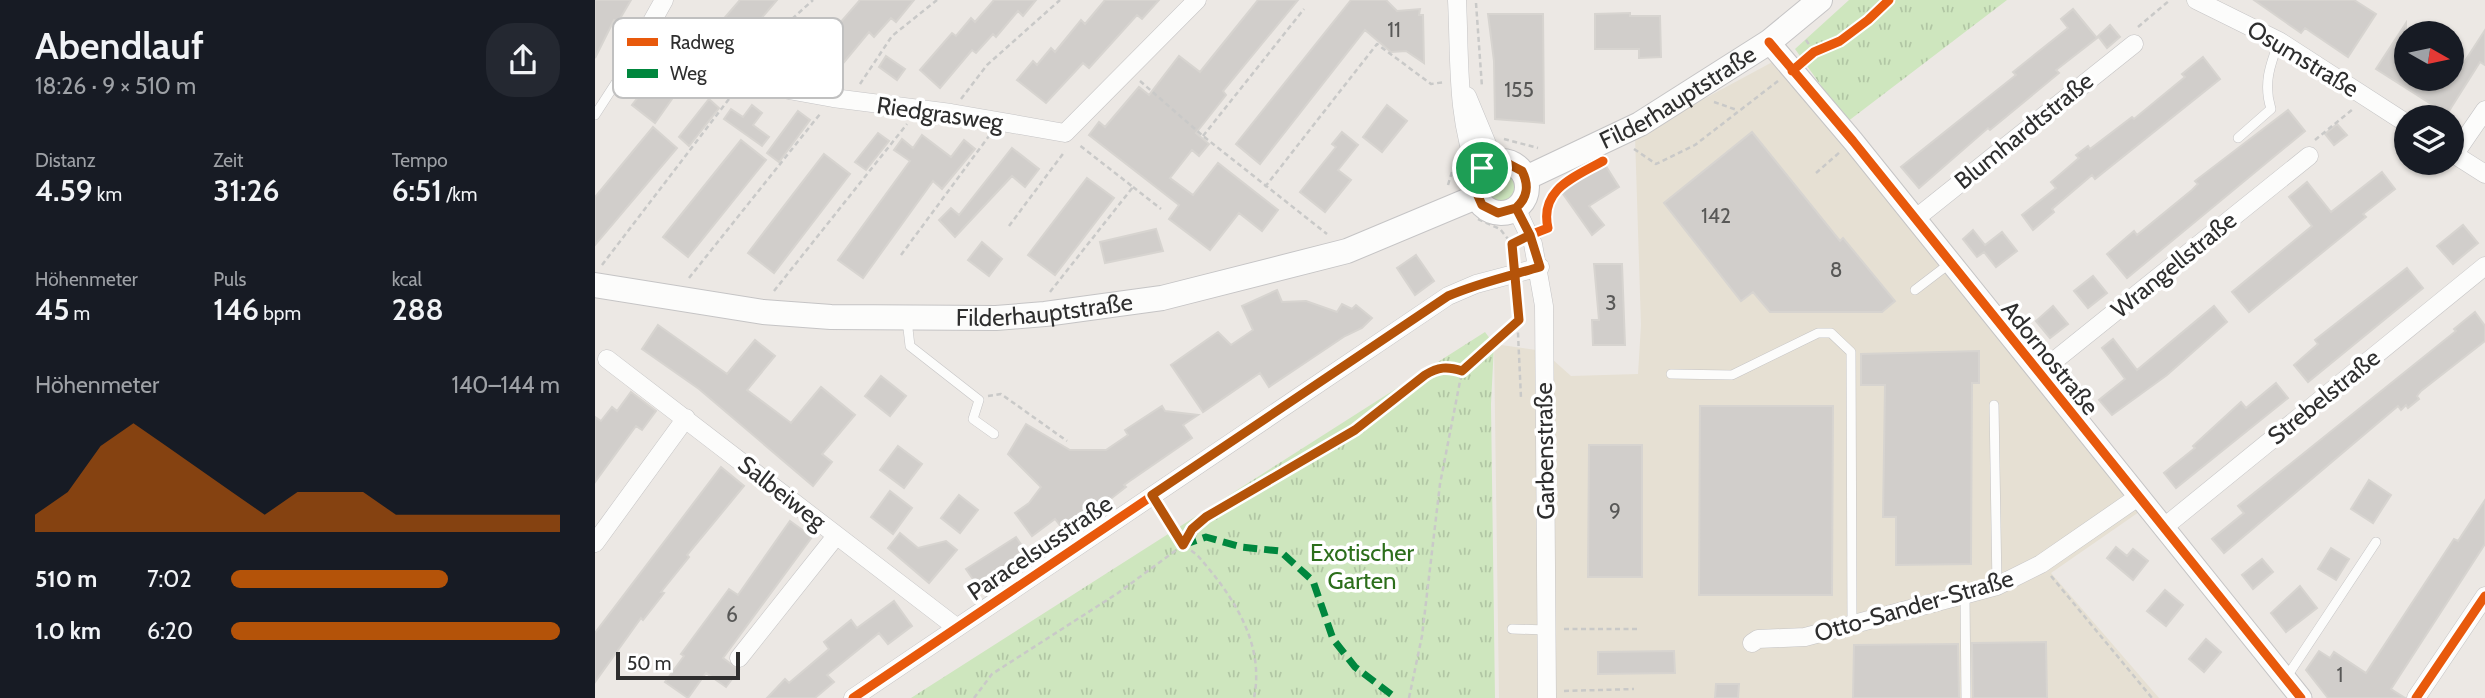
<!DOCTYPE html>
<html lang="de">
<meta charset="utf-8">
<style>
:root{--surface:#171b24;--page:#242831;--text:#f1f3f6;--muted:#9ea1a6;--accent:#b45309}
body{margin:0;font-family:Cabin,sans-serif;background:var(--page);color:var(--text);height:100vh;display:flex;flex-direction:column;font-size:26px;white-space:nowrap}
*{box-sizing:border-box;margin:0}
p{font-size:23px;color:var(--muted)}
.icon{flex:none;width:38px;height:38px;fill:none;stroke:currentColor;stroke-width:2;stroke-linecap:round;stroke-linejoin:round}
.map{position:relative;flex:1;overflow:hidden}
.drawer{display:flex;flex-direction:column;background:var(--surface);width:595px}
.drawer>*{flex:none}
.needle{width:46px;rotate:99deg}
.buttons{position:absolute;left:1799px;top:21px;display:grid;gap:14px}
.buttons a{display:grid;place-items:center;width:70px;height:70px;border-radius:50%;background:var(--surface);box-shadow:0 2px 5px #0004;font-size:35px}
.scale{position:absolute;left:21px;bottom:18px;width:124px;box-sizing:border-box;padding-left:7px;border:4px solid #2e2e2e;border-top:0;font-size:19px;line-height:24px;white-space:nowrap;color:#2e2e2e;-webkit-text-stroke:5px #fff;paint-order:stroke}
.pin{position:absolute;display:grid;place-items:center;width:60px;height:60px;color:#fff;margin:-30px;border:4px solid #fff;border-radius:50%;box-shadow:0 2px 7px #0007}
.round{display:grid;place-items:center;flex:none;width:74px;height:74px;border-radius:28px;background:var(--page)}
.summary{display:flex;align-items:center;justify-content:space-between;height:119px;padding:0 35px}
h1{font-size:38px;font-weight:600;line-height:52px}
.figures{display:grid;grid-template-columns:repeat(3,1fr);gap:10px;height:119px;padding:7px 35px}
.figures div{display:grid;align-content:center}
.figures b{font-size:30px;font-weight:600}
.figures small{font-size:19px;font-weight:400}
.figures p{font-size:19px}
.chart{height:196px;padding:14px 35px}
.chart p{display:flex;justify-content:space-between}
.chart svg{width:100%;height:126px;margin-top:7px;fill:var(--accent);opacity:.7}
ul{padding:0 35px;list-style:none;font-size:23px}
li{display:grid;grid-template-columns:112px 84px 1fr;align-items:center;height:52px}
li i{height:18px;border-radius:9px;background:var(--accent)}
main{display:flex;flex:1;min-height:0}
.map>svg:first-child{display:block}
</style>
<main>
<section class="drawer">
<div class="summary"><div><h1>Abendlauf</h1><p>18:26 · 9 × 510 m</p></div><a class="round"><svg class="icon" aria-label="share" viewBox="0 0 24 24"><path d="M12 15V3M7 8l5-5 5 5M5 13v7h14v-7"/></svg></a></div>
<div class="figures">
<div><p>Distanz</p><b>4.59<small> km</small></b></div>
<div><p>Zeit</p><b>31:26</b></div>
<div><p>Tempo</p><b>6:51<small> /km</small></b></div>
</div>
<div class="figures">
<div><p>Höhenmeter</p><b>45<small> m</small></b></div>
<div><p>Puls</p><b>146<small> bpm</small></b></div>
<div><p>kcal</p><b>288</b></div>
</div>
<div class="chart"><p><span>Höhenmeter</span>140–144 m</p>
<svg viewBox="0 0 160 44" preserveAspectRatio="none"><path d="M0 44V38L10 30L20 14L30 6L40 14L50 22L60 30L70 38L80 30L90 30L100 30L110 38L120 38L130 38L140 38L150 38L160 38V44z"/></svg>
</div>
<ul>
<li><b>510 m</b>7:02<i style="width:66%"></i></li>
<li><b>1.0 km</b>6:20<i style="width:100%"></i></li>
</ul>
</section>
<div class="map">
<svg width="1890" height="698" viewBox="0 0 1890 698">
<defs>
<pattern id="park-tufts" width="24" height="20" patternUnits="userSpaceOnUse" patternTransform="scale(1.75)"><rect width="24" height="20" fill="#cee6be"/><path d="M3 7l-1-3M5 7V3M7 7l1-3M15 17l-1-3M17 17v-4M19 17l1-3" fill="none" stroke="#b1c6a4"/></pattern>
</defs>
<rect width="100%" height="100%" fill="#ece8e4"/>
<path fill="#e6e0d3" d="M1183,59L1544,512L1456,573L1564,698H904L899,344L948,351L976,376L1043,374L1046,325L1040,136Z"/>
<path fill="#cee6be" d="M891 187a15 15 0 1 1 30 0a15 15 0 1 1-30 0Z"/>
<path fill="url(#park-tufts)" d="M1254,0H1412L1252,122L1200,49Z
M890,332L899,344L896,404L900,698H316Z"/>
<path fill="#d1cecb" stroke="#d7d4d0" stroke-width="2" d="M0,0H36L23,22L19,20L0,58Z
M145,0H182L140,49L119,30Z
M265,0H319L301,22L296,18L279,37L274,32L240,73L214,52L241,20L245,23Z
M399,0H441L428,16L423,11L401,37L398,34L381,53L377,50L345,88L325,70L357,33L361,36L376,18L380,22Z
M510,0H564L547,19L542,15L494,68L488,63L451,103L422,80L438,61L442,65L456,48L460,52L486,20L490,24Z
M663,0H703L628,91L631,95L601,133L614,144L604,156L597,150L575,178L598,195L623,163L683,210L667,231L644,213L615,250L574,219L584,205L494,135L504,122L510,127L544,87L554,95L584,56L605,72Z
M756,0H791L802,11L825,9L824,15H828L829,63L811,51L796,52L770,30L665,164L641,144Z
M1659,0H1759L1781,14L1753,57L1710,28L1706,33Z
M1478,9L1502,38L1461,70L1464,73L1395,130L1393,128L1324,188L1306,167L1421,75L1418,72L1473,28L1466,19Z
M1035,13V16H1065L1066,57L1044,58V49H1000V14Z
M893,14H948L949,123L900,119L899,61Z
M1811,23V79H1857V56L1868,64L1890,30V65L1885,62L1852,114L1781,69Z
M1515,25L1525,37L1512,48L1503,36Z
M291,56L310,69L302,80L284,67Z
M1608,57L1625,79L1500,179L1497,175L1457,209L1459,212L1438,230L1427,215L1461,188L1456,182L1484,158L1481,155L1493,146L1495,149L1537,117L1539,119L1590,77L1587,74Z
M51,87L62,95L66,90L77,99L60,123L37,105Z
M114,99L124,108L94,146L84,137Z
M157,105L167,113L158,125L174,137L167,146L129,119L136,109L148,117Z
M792,105L812,121L787,152L768,137Z
M1693,110L1710,131L1532,278L1512,254L1539,231L1542,235L1597,190L1603,184L1600,181Z
M203,111L215,120L184,162L172,153Z
M1742,124L1752,135L1739,145L1730,134Z
M58,127L82,148L0,245V197Z
M747,132L763,145L743,170L756,180L730,212L705,192L741,147L737,144Z
M1157,132L1245,241L1248,238L1300,301L1287,312H1175L1158,292L1146,301L1069,203Z
M283,133L294,141L271,170L260,162Z
M327,135L356,157L369,140L380,149L347,189L338,181L268,278L243,260L315,161L299,150L307,139L318,148Z
M146,140L171,160L93,257L68,237Z
M417,148L444,169L430,187L417,176L360,237L344,220L356,208L364,215Z
M229,154L255,174L179,273L153,253Z
M1009,163L1024,187L994,206L1009,225L997,235L966,191Z
M1787,172L1800,189L1768,214L1771,217L1654,312L1637,292L1717,226L1694,197L1712,182L1736,212Z
M492,178L519,198L460,275L433,255Z
M1868,225L1883,243L1858,264L1842,246Z
M561,229L568,251L510,263L505,242Z
M1378,230L1390,245L1407,232L1422,251L1401,267L1389,252L1382,257L1368,239Z
M387,242L407,259L394,276L373,260Z
M821,255L839,281L820,295L802,268Z
M999,264H1027L1030,345H998L997,320H1004Z
M1812,268L1828,288L1713,382L1699,365L1723,344L1720,340Z
M1498,276L1512,293L1493,308L1479,291Z
M682,290L687,302L711,301L742,312L747,304L757,309L761,305L777,318L767,328L750,336L674,387L665,373L608,412L576,365L623,332L636,345L658,330L647,306Z
M1458,306L1473,324L1455,338L1441,321Z
M1619,306L1632,322L1572,375L1517,415L1504,400L1530,379L1507,348L1518,339L1542,370Z
M1880,312L1890,326V341L1826,391L1822,396L1824,399L1813,408L1811,405L1806,410L1803,406L1629,553L1617,539L1649,513L1643,506L1861,331L1859,329Z
M63,325L132,374L160,340L180,356L152,390L196,423L226,387L260,415L227,454L237,462L218,486L104,389L47,349Z
M1384,351V383H1377L1376,564L1301,565V517H1288L1290,385H1266V354Z
M286,376L311,396L295,416L270,396Z
M1681,383L1693,398L1581,488L1569,473L1600,448L1598,446L1646,402L1651,408Z
M36,392L61,411L47,430L41,426L0,482V417L6,421L17,407L22,411Z
M567,406L570,411L603,415L588,425L597,438L529,485L531,487L496,514L493,522L477,521L468,529L460,519L437,536L420,513L434,503L446,487L413,454L431,424L475,450H511L533,435L530,430Z
M1105,406H1238L1237,595H1104Z
M994,445H1047V577H993Z
M303,446L327,464L309,488L285,470Z
M126,467L149,486L92,555L94,557L66,592L69,593L48,620L46,618L0,682V633Z
M1774,480L1796,495L1778,523L1756,509Z
M295,491L317,508L298,534L276,517Z
M364,495L383,510L365,533L346,518Z
M1890,500V544L1796,689L1810,698H1733L1711,670L1724,651L1735,658L1739,652L1771,673L1859,539L1863,541Z
M195,521L217,537L128,658L144,670L131,687L111,673L93,698L70,682L89,656L86,654L134,589L143,595Z
M305,533L323,548L351,541L362,550L334,583L293,548Z
M421,537L436,559L386,591L371,569Z
M1521,547L1532,556L1538,549L1553,561L1538,580L1512,558Z
M1736,548L1754,559L1741,580L1723,569Z
M1667,559L1678,572L1658,589L1647,575Z
M1705,586L1722,608L1691,632L1676,613Z
M1570,590L1588,605L1571,626L1552,611Z
M299,601L317,626L293,644L284,633L232,675L239,682L220,698H172L190,679L194,683L234,649L229,642L256,620L262,628Z
M1611,639L1626,652L1609,672L1594,659Z
M1451,642L1452,698H1378L1377,643Z
M1363,644L1364,698H1258L1259,645Z
M1079,651L1080,673L1003,674V652Z
M1121,684H1144L1143,698H1120Z"/>
<g fill="none" stroke-linecap="round" stroke-linejoin="round">
<defs>
<path id="service" d="M0,115L35,61
M1643,138L1676,109C1668,84 1675,65 1684,41
M1320,290L1354,264
M312,320L315,346L384,400L378,419L399,434
M1076,374L1137,375L1223,333H1236L1256,352L1257,624
M1399,405L1402,586
M1370,595L1371,698
M917,629L952,630
M1691,678L1781,542"/>
<path id="minor" d="M69,0L35,61L238,98L356,113L470,133L602,0
M862,0C865,59 861,118 883,173
M1601,0L1684,41L1811,123
M872,96L899,161
M1857,153L1890,174
M1859,155L1890,110
M921,208L938,244L949,306L952,698
M1320,219L1539,44
M12,359L361,627
M1444,373L1714,156
M1568,528L1890,266
M0,543L91,418
M1157,643L1163,639L1210,637L1402,586L1446,564L1543,497
M144,658L241,536
M258,698L853,296L881,284L945,267
M1821,698L1890,596"/>
<path id="tertiary" d="M1174,42L1258,141L1706,698"/>
<g id="secondary">
<circle cx="906" cy="187" r="26"/>
<path id="s1" d="M931,178L1045,124L1174,42L1225,0"/>
<path id="s2" d="M0,285L168,312L236,317L401,318L450,314L567,298L752,251L881,197"/>
</g>
</defs>
<use href="#service" stroke="#c5c4c5" stroke-width="10"/>
<use href="#minor" stroke="#c5c4c5" stroke-width="19"/>
<use href="#tertiary" stroke="#c5c4c5" stroke-width="23"/>
<use href="#secondary" stroke="#c5c4c5" stroke-width="26"/>
<path stroke="#c9c9c8" stroke-width="2.5" stroke-dasharray="5 3.5" stroke-linecap="butt" d="M881,3L887,87
M1543,27L1575,0
M1211,40L1219,52
M1212,58L1245,41L1273,20L1294,0
M160,65L187,28L218,0
M545,81L608,136L732,234
M265,84L297,36L342,0
M366,99L392,65L465,0
M1119,102L1142,110
M608,136L709,9
M909,139L943,148
M1720,140L1758,109
M1039,149L1061,164L1100,145L1183,81
M1221,173L1245,152
M853,185L860,162
M538,187L566,209
M670,187L782,44L836,84L850,82
M883,219L905,229L917,244
M414,226L470,151
M306,255L394,136
M7,265L137,95
M94,278L225,114
M921,290L926,398
M179,291L312,124
M455,292L538,187L483,144
M393,396L406,394L472,441
M566,510C573,520 578,533 586,542C591,548 598,551 603,556C638,596 670,643 659,698
M1456,576L1557,698
M969,629H1042
M969,691L1039,689
M379,698L397,674L523,593L588,545L597,529L611,517C661,489 713,462 760,430C781,416 822,376 841,369C850,366 858,368 867,371
M814,698L827,636L845,484L867,371L924,320"/>
<use href="#service" stroke="#fcfcfb" stroke-width="9"/>
<use href="#minor" stroke="#fcfcfb" stroke-width="18"/>
<use href="#tertiary" stroke="#fcfcfb" stroke-width="21"/>
<use href="#secondary" stroke="#fcfcfb" stroke-width="24"/>
<path stroke="#00873e" stroke-width="7" stroke-dasharray="14 7" stroke-linecap="butt" d="M588,545L611,537L646,547L685,551L718,581L738,639L760,667L801,698"/>
<defs>
<path id="cycleway" d="M1174,42L1258,141L1706,698
M1197,71L1219,52L1245,41L1273,20L1294,0
M935,235L953,228C944,189 980,177 1008,161
M258,698L853,296L881,284L945,267
M1821,698L1890,596"/>
</defs>
<use href="#cycleway" stroke="#fff" stroke-width="13"/>
<use href="#cycleway" stroke="#e8590c" stroke-width="9"/>
</g>
<g fill="none" stroke-linecap="round" stroke-linejoin="round">
<defs>
<path id="route" d="M887,168L880,189L887,205L903,213L921,208L935,235L917,244L924,320L867,371C852,366 843,367 830,375L760,430L611,517L597,529L588,545L557,495L853,296C883,283 914,276 945,267L935,235L921,208C933,197 934,185 927,171L906,160L887,168"/>
</defs>
<use href="#route" stroke="#fff" stroke-width="14"/>
<use href="#route" stroke="#b45309" stroke-width="9"/>
</g>
<g text-anchor="middle" stroke-width="7" stroke-linejoin="round" paint-order="stroke">
<g font-size="21" fill="#585857">
<text x="799" y="37">11</text>
<text x="924" y="97">155</text>
<text x="1121" y="223">142</text>
<text x="1241" y="277">8</text>
<text x="1016" y="310">3</text>
<text x="1020" y="518">9</text>
<text x="137" y="622">6</text>
<text x="1745" y="682">1</text>
</g>
<g font-size="24" fill="#2e2e2e" stroke="#fff">
<text transform="translate(1708 59) rotate(31)" y="8">Osumstraße</text>
<text dy="8" stroke="none"><textPath href="#s1" startOffset="172">Filderhauptstraße</textPath></text>
<text transform="translate(345 114) rotate(8)" y="8">Riedgrasweg</text>
<text transform="translate(1429 131) rotate(-39)" y="8">Blumhardtstraße</text>
<text transform="translate(1579 265) rotate(-39)" y="8">Wrangellstraße</text>
<text dy="8" stroke="none"><textPath href="#s2" startOffset="452">Filderhauptstraße</textPath></text>
<text transform="translate(1455 358) rotate(51)" y="8">Adornostraße</text>
<text transform="translate(1729 397) rotate(-39)" y="8">Strebelstraße</text>
<text transform="translate(950 451) rotate(-91)" y="8">Garbenstraße</text>
<text transform="translate(187 493) rotate(38)" y="8">Salbeiweg</text>
<text transform="translate(445 548) rotate(-34)" y="8">Paracelsusstraße</text>
<text transform="translate(1319 606) rotate(-16)" y="8">Otto-Sander-Straße</text>
</g>
<g font-size="24" fill="#2c6e1b" stroke="#fff">
<text x="767" y="561">Exotischer<tspan x="767" dy="28">Garten</tspan></text>
</g>
</g>
<rect x="18" y="18" width="230" height="80" rx="10" fill="#fff" stroke="#c0c0c0" stroke-width="2"/>
<rect x="32" y="38" width="31" height="8" fill="#e8590c"/>
<rect x="32" y="69" width="31" height="9" fill="#00873e"/>
<g font-size="19" fill="#2e2e2e">
<text x="75" y="49">Radweg</text>
<text x="75" y="80">Weg</text>
</g>
</svg>
<div class="buttons">
<a><svg class="needle" viewBox="-14 -14 28 28"><path d="M0-13l5 13h-10z" fill="#e53935"/><path d="M0 13l5-13h-10z" fill="#9ea1a6"/></svg></a>
<a><svg class="icon" aria-label="layers" viewBox="0 0 24 24"><path d="M12 4l9 5-9 5-9-5zM3 14l9 5 9-5"/></svg></a>
</div>
<div class="scale">50 m</div>
<div class="pin" style="left:887px;top:168px;background:#1e9e55"><svg class="icon" aria-label="arrive" viewBox="0 0 24 24"><path d="M6 21V4h12l-3 4 3 4H6"/></svg></div>
</div>
</main>
